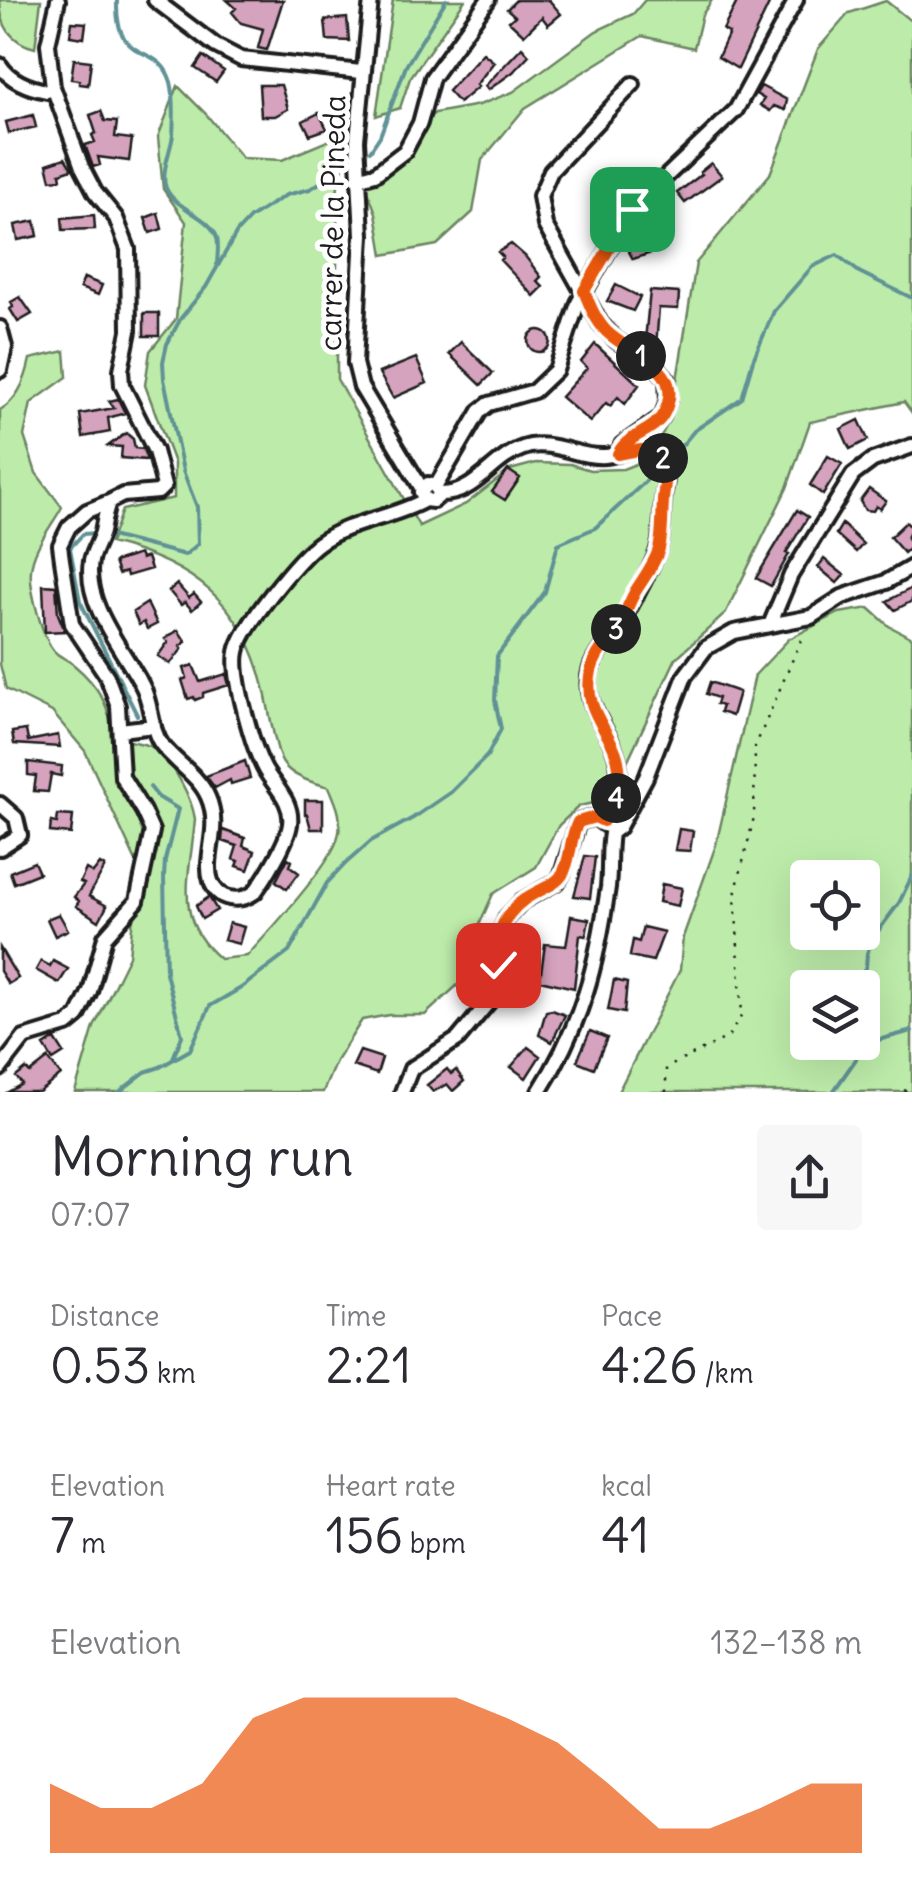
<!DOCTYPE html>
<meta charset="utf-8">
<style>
:root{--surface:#fff;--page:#f7f7f7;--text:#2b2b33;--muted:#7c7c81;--accent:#ea580c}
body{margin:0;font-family:Delius,sans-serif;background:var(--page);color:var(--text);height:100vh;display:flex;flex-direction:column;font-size:38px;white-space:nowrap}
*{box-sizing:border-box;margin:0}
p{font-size:32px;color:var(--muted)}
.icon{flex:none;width:55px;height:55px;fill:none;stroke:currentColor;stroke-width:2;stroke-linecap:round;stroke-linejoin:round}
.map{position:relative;height:1092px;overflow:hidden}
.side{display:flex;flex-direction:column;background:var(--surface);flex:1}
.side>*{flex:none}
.controls{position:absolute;left:790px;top:860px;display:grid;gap:20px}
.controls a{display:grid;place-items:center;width:90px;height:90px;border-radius:10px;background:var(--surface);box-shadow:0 10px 40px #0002;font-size:50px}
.pin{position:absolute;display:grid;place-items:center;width:85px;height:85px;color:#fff;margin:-42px;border-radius:20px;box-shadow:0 5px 15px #0006}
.km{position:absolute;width:50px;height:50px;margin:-25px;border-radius:50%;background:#222;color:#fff;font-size:28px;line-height:50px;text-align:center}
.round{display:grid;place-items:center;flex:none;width:105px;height:105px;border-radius:10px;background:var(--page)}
.overview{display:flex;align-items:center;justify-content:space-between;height:170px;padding:0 50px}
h1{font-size:55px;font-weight:600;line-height:75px}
.metrics{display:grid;grid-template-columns:repeat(3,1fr);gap:15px;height:170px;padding:10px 50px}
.metrics div{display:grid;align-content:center}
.metrics b{font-size:50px;font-weight:600}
.metrics small{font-size:28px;font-weight:400}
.metrics p{font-size:28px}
.chart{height:280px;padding:20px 50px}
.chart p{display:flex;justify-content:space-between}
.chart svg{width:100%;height:180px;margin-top:10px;fill:var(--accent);opacity:.7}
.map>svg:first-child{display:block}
</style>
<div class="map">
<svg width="912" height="1092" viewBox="0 0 912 1092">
<rect width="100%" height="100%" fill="#fff"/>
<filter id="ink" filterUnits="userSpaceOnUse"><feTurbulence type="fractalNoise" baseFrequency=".01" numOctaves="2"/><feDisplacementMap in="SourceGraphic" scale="20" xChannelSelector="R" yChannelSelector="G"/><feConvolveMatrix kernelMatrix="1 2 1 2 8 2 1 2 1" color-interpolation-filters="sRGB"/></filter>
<g filter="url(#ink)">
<path fill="#bdecaa" stroke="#6c8463" stroke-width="2.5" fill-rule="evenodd" d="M0,0H41L35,48C10,42 0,24 0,0Z
M393,0H465L410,78L400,108L376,116Z
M645,0H712L702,15L694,48L642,36L525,108L482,160L473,212L437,245L383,255L376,213L365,184L382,177L414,148L420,124L435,113L479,105L513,92L596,31L633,14Z
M886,1L912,22V413L904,402L810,422L787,488L725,614L676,658L609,800L579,806L559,825L536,867L493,894L480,923L481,947L474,970L425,1015H389L362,1020L336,1061L323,1092H75L94,1027L129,956L138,866L85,751L52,712L6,689L0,664V410C18,400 26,379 30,359L65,351L67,377L31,403L24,436L36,473L62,507C52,526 33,547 31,570C29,588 42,638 55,652C60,657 68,660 74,665C98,685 111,707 113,738C125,741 143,742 154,748C172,759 192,799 195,819C191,874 171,918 220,959L247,956C268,933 329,866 337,840C344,820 337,805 329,787C314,783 291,777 282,762C275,749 268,704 264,687C243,602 192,563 110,543L122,510L174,498V463L145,385L150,351L176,319L186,222L163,189L158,137L178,86L206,114L242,158L282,160L337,137L341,155L337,195V379L419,526L466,504L510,470L536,463L570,464L590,470L623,469L649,459L671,417L696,263L770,174L818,49L849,13Z
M869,608L889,626L912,638V1092H618L680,970L683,937L716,845L755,675L789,639L839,613ZM808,878H862V932H808ZM808,988H862V1042H808Z"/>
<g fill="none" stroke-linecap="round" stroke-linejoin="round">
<path stroke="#619295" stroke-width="4" d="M117,0C115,69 158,39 171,82C175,98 174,119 173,135C171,150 160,174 166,188C175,209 207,215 216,235C220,243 217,256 217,265
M370,151L380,136L406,66L446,0
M97,533L83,534L70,548L80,601L137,715
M107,535L185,555L198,544L197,507L183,471L164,379L163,362L167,344L181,318L206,287L237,232L250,218L286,195L310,189L342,169
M150,787L158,797L178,809L165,860L164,877L166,973L182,1036L173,1058
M854,988L866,967L867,953L875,935L899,903L912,876
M859,1045L912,1031
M119,1092L145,1072L160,1067L190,1050L210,1006L241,988L289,952L327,883L345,864L371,841L413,818L451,792L487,756L501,729L495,700L497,656L545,592L558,544L595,528L674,455L694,431L742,398L753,360L774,311L812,267L837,255L859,272L912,298
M833,1092L856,1059L859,1042"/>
</g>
<path fill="#d6a3bf" stroke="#1c1c1c" stroke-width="2.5" d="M227,0H283L267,50L258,48L263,29L241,23L232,12L236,8Z
M516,0H549L561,14L548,25L542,17L524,35L509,21L515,16L507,9Z
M738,0H771L738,69L718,57L729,33L723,30Z
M347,18L349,41L327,40L325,20Z
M72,22L86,23L84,38L70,36Z
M522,47L529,55L513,72L488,90L485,86Z
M483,53L494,62L476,85L478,87L459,103L448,91Z
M203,56L224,71L216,82L195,68Z
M74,59L91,61L88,85L79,84V80L71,79Z
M259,85H281L288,109L275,116H261Z
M761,86L787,100L785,110L774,106L770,111L760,105L764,99L756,94Z
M101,111L105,121L117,122L115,137L132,139L129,161L98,157L100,165L93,167L85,145L95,142L92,135L96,133L90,115Z
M319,113L327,129L310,135L303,121Z
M33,115L36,127L9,133L6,122Z
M65,158L72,169L60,173L61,179L51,180L47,164Z
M711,163L722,176L685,203L677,193L702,174L700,172Z
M650 216a9 9 0 1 1 18 0a9 9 0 1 1-18 0Z
M158,213L162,229L150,233L145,218Z
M94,215L95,229L63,230L62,218Z
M35,221L38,236L18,240L15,225Z
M643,240L651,253L633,259L628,250Z
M511,244L525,256L541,277L537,281L543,287L534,296L500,260L503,257L498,252Z
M84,278L102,285L98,295L80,288Z
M616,285L640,297L633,311L607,301Z
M650,291L679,293L678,309L659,308L656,346L645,340Z
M20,297L32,314L18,322L10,309L13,307L11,302Z
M144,313H159V336H144Z
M528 341a11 11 0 1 1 22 0a11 11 0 1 1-22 0Z
M461,342L493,373L481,385L449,354Z
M595,344L639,385L625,404L618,397L610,406L606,403L590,422L561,397L587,368L581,362Z
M416,358L427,383L393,398L379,373Z
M118,399L125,413L108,418L110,432L83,437L80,414L114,408L109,401Z
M859,420L868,440L850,449L841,429Z
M126,433L133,439L135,448L143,449L147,460L121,458L122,447L108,446Z
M828,456L842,464L823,495L810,485Z
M508,470L520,478L505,500L492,492Z
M869,489L886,501L880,509L876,506L873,511L865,510L860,501Z
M797,510L808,517L786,553L789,554L771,586L756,578Z
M906,522L912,528L907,538L912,546L904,553L890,537Z
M842,524L863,544L856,552L836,534Z
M139,554L141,559L147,557L151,569L127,576L126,572L118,574L114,562Z
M824,559L844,575L837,583L818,567Z
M177,584L189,598L194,594L201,602L192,610L185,602L181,605L169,591Z
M43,585L56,586L58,614L65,631L45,632Z
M912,588V601L895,610L887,601Z
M147,603L157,624L147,629L144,622L139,625L133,612Z
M178,630L186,642L180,646L182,649L170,664L158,656L168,642L165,639Z
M193,665L200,682L226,674L229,685L203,693V697L195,700L194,697L188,699L182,680L187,678L184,668Z
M710,682L739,692L732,716L720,712L722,706L716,704L718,698L706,694Z
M26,730L28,741L58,735L60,747L14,744L12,732Z
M245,761L250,778L231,784L230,780L215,788L206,776Z
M28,762L62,766L61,776L51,774L48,792L34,791L36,776L28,775Z
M305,800H323V829H311L307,814H305Z
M58,815L73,816L71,834L50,832L51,822L57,823Z
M679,829L693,831L690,851L675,850Z
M223,830L245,838L243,846L255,851L248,870L237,866L239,861L233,859L237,846L222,841Z
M585,856L595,857L590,898L574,896Z
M288,858L292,861L290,866L299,873L287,889L276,881Z
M34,862L39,873L14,883L10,872Z
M100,864L105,867L89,896L107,906L99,921L76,906L79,901L74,897L84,884L80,882L86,869L93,873Z
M662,884L682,888L678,906L659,902Z
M209,897L217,910L202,919L196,906Z
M59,914L68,930L55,936L47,919Z
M571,916L589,919L586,936L580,935L574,988L540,980L545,944L566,946Z
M229,923L244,927L239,944L224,940Z
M643,927L664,932L653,961L630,956L633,940L639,942Z
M0,948L18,978L8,984L0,971Z
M41,961L50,966L53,961L68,969L59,983L36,970Z
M614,980L627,983L624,1013L608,1010Z
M552,1010L565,1015L552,1042L539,1035L546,1011Z
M590,1031L607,1038L594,1068L577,1061Z
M55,1039L64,1053L53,1060L44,1046Z
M528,1047L540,1056L526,1078L511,1067Z
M360,1051L382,1058L377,1074L353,1066Z
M48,1059L61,1075L39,1092H8L22,1084L16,1077L26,1069L30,1073Z
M447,1069L451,1074L456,1070L464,1081L453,1091L447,1084L433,1092L427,1085Z"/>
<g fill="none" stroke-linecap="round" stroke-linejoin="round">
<defs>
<path id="minor" d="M58,0L48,44L53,87L82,167L95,192L116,218L128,249L129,331L121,370L122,385L155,451L164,486L158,492L123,495L109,502C105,512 104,522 102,532C99,542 93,551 91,561C83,604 125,652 143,687C152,705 150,729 162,745C176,763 199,776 208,797C222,828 203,857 211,881C218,901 240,903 255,892C265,878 288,841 290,824C293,802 275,787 265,770C253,748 232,676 237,652C241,628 299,557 319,543C352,520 391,519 425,500
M155,0L216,46L241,59L361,72
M371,0L357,140L362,235L355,363L361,387L422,489
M0,65C9,80 29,88 47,91L53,87
M357,179L375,174L405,151L420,123L432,78L488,0
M0,328L5,347L0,370
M618,454L622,445L662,417L668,401L667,379L655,365L616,340L600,323L545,225L540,196L551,171L633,84
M436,486L428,484L421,492L425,500L433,501L438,497L436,486L480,411L489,404L534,391L556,370L578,303L632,209L736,110L796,0
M439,494C475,496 491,459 523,448C550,438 577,458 605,456C619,455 636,445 650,449C671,454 667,477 664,493C661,511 663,529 659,546C656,561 631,605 622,621C613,636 599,648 592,665C571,723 652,743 603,821
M770,625L791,575L853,475L873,460L912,446
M120,730L154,726
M0,804L16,818L20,835L0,848
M611,833L619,827L646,777L685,676L706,648L734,632L811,617L842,597L886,582L912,567
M0,1069L24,1038L67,1025L78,1016L90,991L105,937L137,901L152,831L143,811L122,777L118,706L107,676L72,624L62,560L60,545L69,527L87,511L109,502
M402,1092L411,1069L458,1039L493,997L500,976L495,945L507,917L522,901L558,881L562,874L578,822L595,817L607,826
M539,1092C582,1024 597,966 608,887C610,869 608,851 611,833"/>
</defs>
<use href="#minor" stroke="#1c1c1c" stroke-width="20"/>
<path stroke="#1c1c1c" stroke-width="2.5" stroke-dasharray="2.5 8" stroke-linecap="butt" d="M904,1091L912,1087
M666,1092V1068L728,1037L742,1015L735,895L754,817L755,747L804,633"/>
<use href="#minor" stroke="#fff" stroke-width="12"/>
</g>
</g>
<g fill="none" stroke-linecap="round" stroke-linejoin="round" filter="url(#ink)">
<defs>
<path id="route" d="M498,965C493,934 506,908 535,893C544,888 556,884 562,875C572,859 569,839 578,822L595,817L603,821C651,744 577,731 591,671C595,653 609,641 618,626C625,615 629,603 635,592C643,579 653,566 658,552C664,534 661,511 664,491C671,448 655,445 618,454C627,434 654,433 664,413C687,368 632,356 607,332C596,321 590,306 584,291L632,209"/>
</defs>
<use href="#route" stroke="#fff" stroke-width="20"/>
<use href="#route" stroke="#ea580c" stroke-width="12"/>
</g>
<g text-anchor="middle" stroke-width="10" stroke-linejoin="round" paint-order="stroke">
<g font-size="30" fill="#1c1c1c" stroke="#fff">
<text transform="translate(333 223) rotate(-89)" y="10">carrer de la Pineda</text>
</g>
</g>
</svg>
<div class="controls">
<a><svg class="icon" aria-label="locate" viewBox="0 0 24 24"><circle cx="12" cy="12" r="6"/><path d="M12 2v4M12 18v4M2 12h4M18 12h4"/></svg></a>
<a><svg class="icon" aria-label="layers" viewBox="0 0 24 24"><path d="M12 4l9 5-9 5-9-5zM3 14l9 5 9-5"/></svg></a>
</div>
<div class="pin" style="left:632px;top:209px;background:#1e9e55"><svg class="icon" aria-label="arrive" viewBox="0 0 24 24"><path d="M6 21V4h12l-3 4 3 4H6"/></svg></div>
<div class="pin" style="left:498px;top:965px;background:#d93025"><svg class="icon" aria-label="check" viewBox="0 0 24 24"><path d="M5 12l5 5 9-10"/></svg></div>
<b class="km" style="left:641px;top:356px">1</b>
<b class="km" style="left:663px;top:458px">2</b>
<b class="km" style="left:616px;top:629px">3</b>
<b class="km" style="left:616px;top:798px">4</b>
</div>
<section class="side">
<div class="overview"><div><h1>Morning run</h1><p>07:07</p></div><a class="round"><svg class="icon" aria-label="share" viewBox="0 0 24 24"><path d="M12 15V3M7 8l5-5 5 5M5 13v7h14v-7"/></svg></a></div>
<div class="metrics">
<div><p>Distance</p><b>0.53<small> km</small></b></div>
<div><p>Time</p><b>2:21</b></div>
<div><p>Pace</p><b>4:26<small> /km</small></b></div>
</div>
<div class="metrics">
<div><p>Elevation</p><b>7<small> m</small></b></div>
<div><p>Heart rate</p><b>156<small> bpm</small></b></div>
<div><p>kcal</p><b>41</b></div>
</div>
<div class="chart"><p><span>Elevation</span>132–138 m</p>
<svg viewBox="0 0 160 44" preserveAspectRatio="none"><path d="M0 44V27L10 33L20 33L30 27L40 11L50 6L60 6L70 6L80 6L90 11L100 17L110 27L120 38L130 38L140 33L150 27L160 27V44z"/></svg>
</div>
</section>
